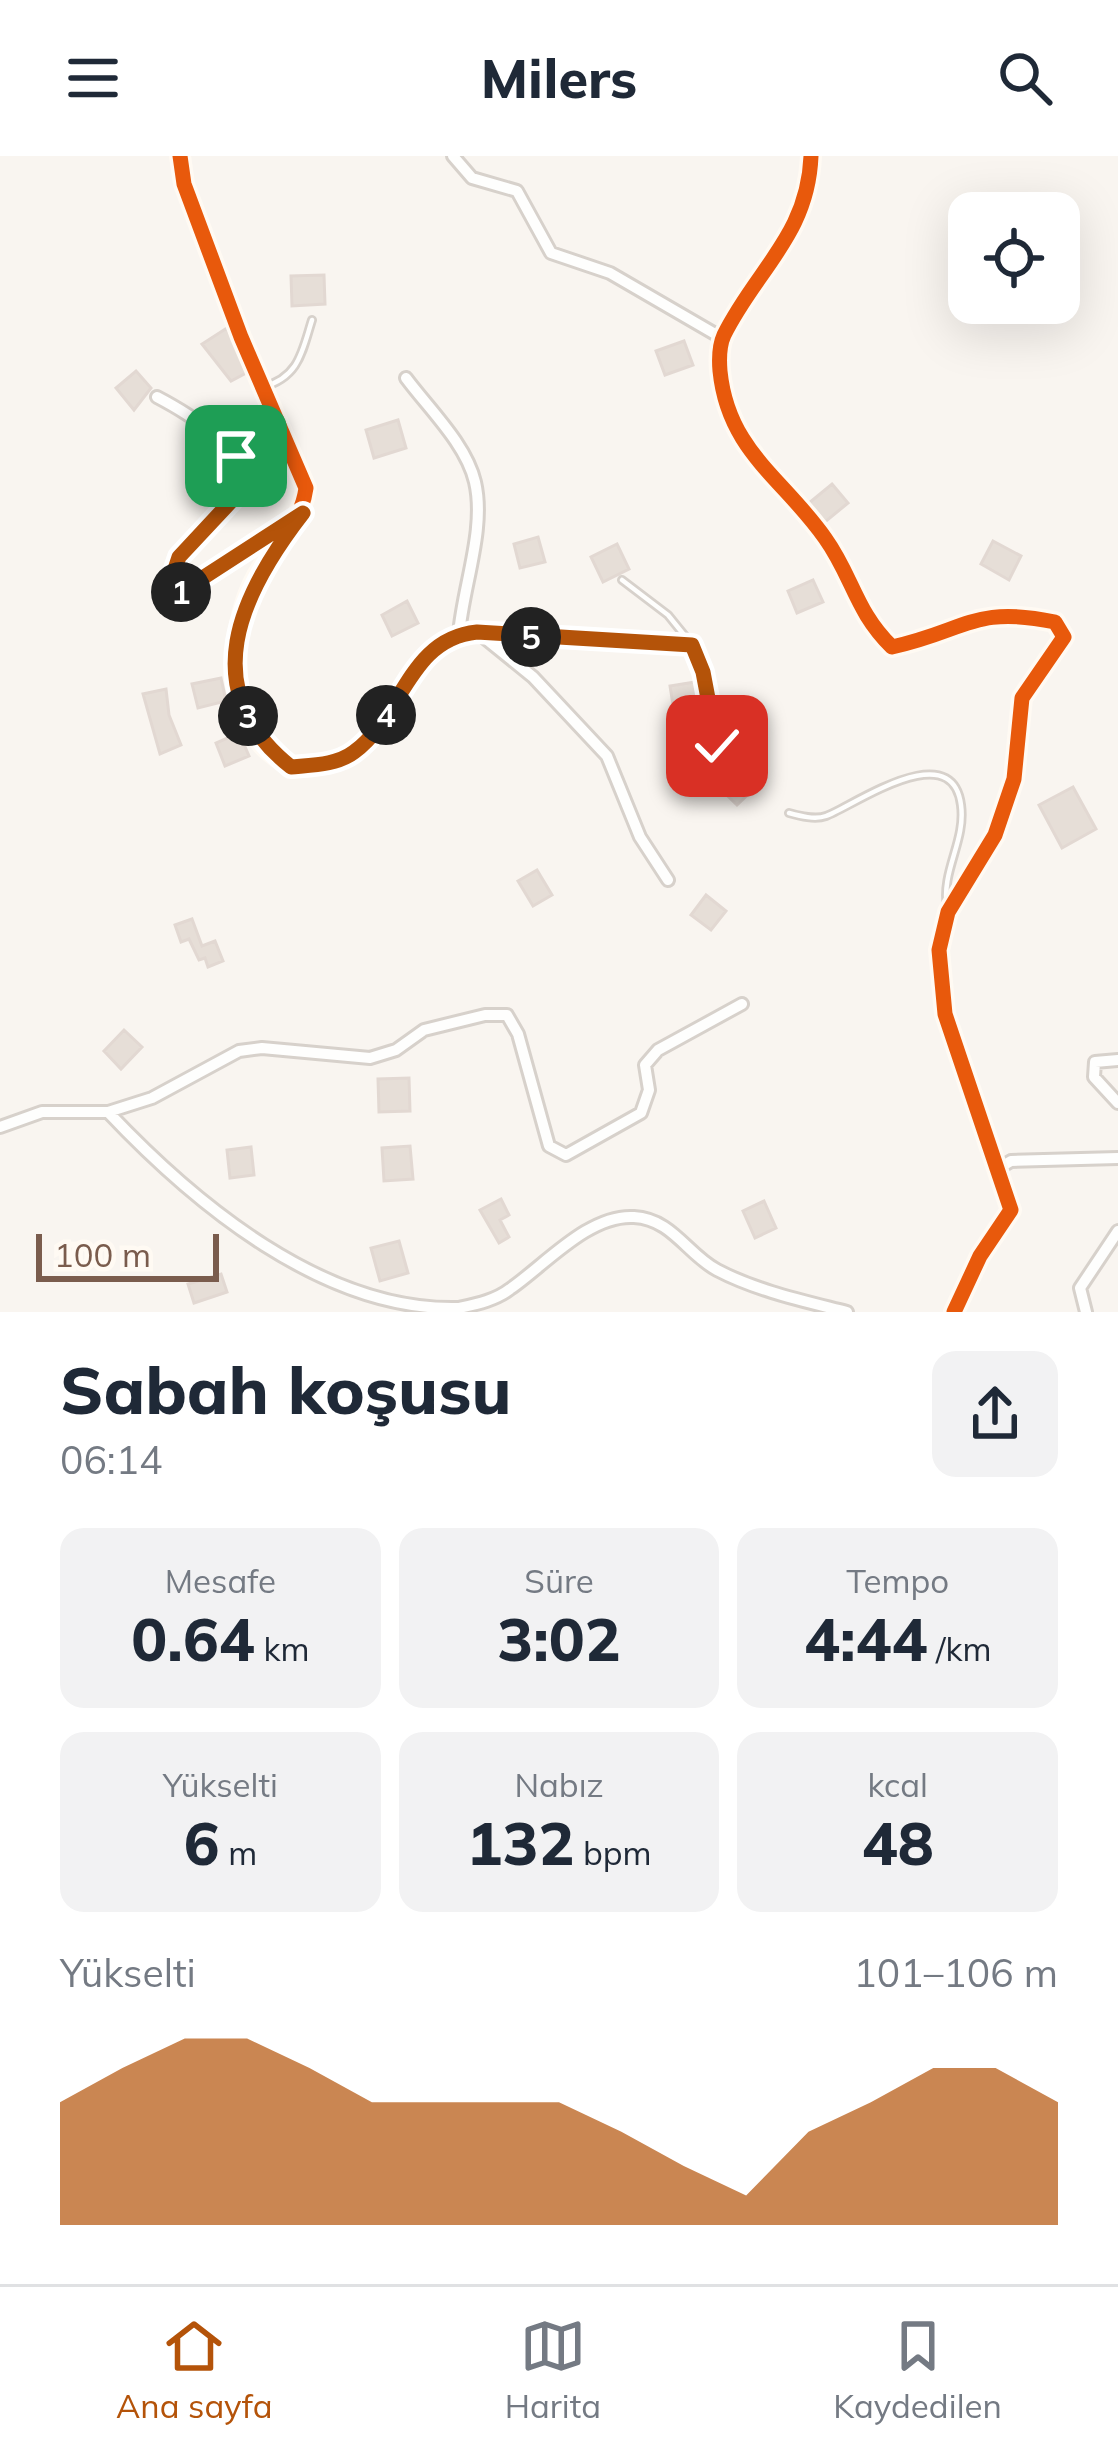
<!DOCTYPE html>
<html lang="tr">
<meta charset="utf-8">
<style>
:root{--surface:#fff;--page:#f2f2f3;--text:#1f2937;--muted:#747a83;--line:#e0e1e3;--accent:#b45309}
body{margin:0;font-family:Mulish,sans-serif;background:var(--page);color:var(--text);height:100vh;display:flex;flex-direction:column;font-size:45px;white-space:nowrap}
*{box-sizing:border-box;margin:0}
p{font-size:39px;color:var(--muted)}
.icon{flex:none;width:66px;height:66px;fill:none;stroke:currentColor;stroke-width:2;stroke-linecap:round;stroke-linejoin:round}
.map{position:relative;height:1156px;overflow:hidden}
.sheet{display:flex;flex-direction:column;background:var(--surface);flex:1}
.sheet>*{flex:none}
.controls{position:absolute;left:948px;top:36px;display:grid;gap:24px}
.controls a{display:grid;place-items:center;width:132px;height:132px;border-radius:24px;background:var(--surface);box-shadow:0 12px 48px #0002;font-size:60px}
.scale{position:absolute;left:36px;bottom:30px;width:183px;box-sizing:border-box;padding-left:12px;border:6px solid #7a5c4d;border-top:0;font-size:33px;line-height:42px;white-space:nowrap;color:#7a5c4d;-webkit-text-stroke:9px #fffaf3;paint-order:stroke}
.pin{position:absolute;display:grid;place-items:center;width:102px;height:102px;color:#fff;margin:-51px;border-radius:24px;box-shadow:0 6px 18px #0006}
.km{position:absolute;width:60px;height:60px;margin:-30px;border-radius:50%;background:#222;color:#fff;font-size:33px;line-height:60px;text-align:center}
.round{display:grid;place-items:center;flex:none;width:126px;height:126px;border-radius:24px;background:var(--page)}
.headline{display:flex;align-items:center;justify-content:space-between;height:204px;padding:0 60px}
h1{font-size:66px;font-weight:800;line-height:90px}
.figures{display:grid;grid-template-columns:repeat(3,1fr);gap:18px;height:204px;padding:12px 60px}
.figures div{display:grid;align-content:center;border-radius:24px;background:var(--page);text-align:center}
.figures b{font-size:60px;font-weight:800}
.figures small{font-size:33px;font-weight:400}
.figures p{font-size:33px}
.chart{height:336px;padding:24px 60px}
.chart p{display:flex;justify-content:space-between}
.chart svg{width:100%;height:216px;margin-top:12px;fill:var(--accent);opacity:.7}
header{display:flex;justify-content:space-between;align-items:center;height:156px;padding:0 60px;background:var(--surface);font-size:54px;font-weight:800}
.menu{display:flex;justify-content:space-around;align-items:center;height:168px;border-top:3px solid var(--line);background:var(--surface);font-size:33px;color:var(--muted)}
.menu a{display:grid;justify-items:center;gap:6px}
.menu .active{color:var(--accent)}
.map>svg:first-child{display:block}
</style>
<header><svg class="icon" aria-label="menu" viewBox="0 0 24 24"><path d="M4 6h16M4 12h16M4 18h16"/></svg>Milers<svg class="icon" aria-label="search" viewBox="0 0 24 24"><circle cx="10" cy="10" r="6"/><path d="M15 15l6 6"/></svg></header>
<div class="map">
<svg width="1118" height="1156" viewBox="0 0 1118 1156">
<rect width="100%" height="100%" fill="#f9f5f0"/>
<path fill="#e6ded7" stroke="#e2d8d2" stroke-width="3" d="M324,119L325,148L292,150L291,120Z
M227,172L246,217L231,225L202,188Z
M684,185L693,209L665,219L656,195Z
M136,215L151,232L134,254L116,232Z
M398,264L406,292L374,302L366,274Z
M832,328L848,347L825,366L809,347Z
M538,381L545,406L520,412L514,388Z
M993,385L1021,400L1009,424L981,408Z
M617,388L629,413L603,426L591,401Z
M813,424L823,446L797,457L788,435Z
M407,445L418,467L392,480L382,459Z
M221,522L226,545L198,552L192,528Z
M695,526L700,551L674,555L670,530Z
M166,533L169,559L181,589L160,598L143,538Z
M239,577L249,600L225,610L216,587Z
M718,608L729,626L741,614L757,630L737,649L703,616Z
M1073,631L1096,673L1062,692L1039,649Z
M537,714L552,739L533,750L518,725Z
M706,739L726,755L711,774L691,759Z
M192,763L202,790L215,785L223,805L208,811L205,802L199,804L189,783L181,786L175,769Z
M124,874L142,891L121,913L104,895Z
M409,922L410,955L379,956L378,923Z
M410,990L413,1023L384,1025L382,992Z
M251,991L254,1019L230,1022L227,994Z
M501,1043L509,1059L500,1064L509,1081L499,1087L480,1054Z
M764,1045L776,1072L755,1082L743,1055Z
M399,1085L408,1117L380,1125L371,1092Z
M221,1118L227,1136L194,1147L188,1128Z"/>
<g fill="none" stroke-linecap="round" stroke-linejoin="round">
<defs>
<path id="service" d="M263,231C299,221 302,196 312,164
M622,424L668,459L689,485
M789,657C800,660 815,664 826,660C853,650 952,579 961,649C966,685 941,715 947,751"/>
<path id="minor" d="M180,0L184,28L241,181L306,332C301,369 275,388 257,420C231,467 226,544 262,588C269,597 282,604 291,611C312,609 337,609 354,596C403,560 408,483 477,476L692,489L703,516L717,590
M453,0L472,22L517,35L551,97L610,117L722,182
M811,0C808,79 756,114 724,179C719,190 719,203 720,215C728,295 783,322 825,382C853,421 855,455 892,491C966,475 973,449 1055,466L1064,481L1022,542L1014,623L995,679L948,756L939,794L945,858L1011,1054L980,1100L954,1156
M406,222C429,253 466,288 475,326C486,373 463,430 459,478
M157,241C195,261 230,284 244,325L235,341L179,402L167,437L170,443L295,362
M480,478L533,521L607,600L640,681L668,724
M1118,904L1095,906L1094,921L1118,947
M108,956L152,942L239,895L262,892L370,902L396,894L424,874L485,859H507L518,878L549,990L566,999L641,957L649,934L645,909L658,894L742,848
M0,971L42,956H108C193,1046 323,1156 459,1152C477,1148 496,1144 510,1133C545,1109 589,1058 634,1061C672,1063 687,1098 717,1114C757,1135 804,1145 847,1156
M996,1014L1011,1005L1118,1002
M1086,1156L1080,1132L1118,1075"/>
</defs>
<use href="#service" stroke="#d7d1cb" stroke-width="10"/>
<use href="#minor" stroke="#d7d1cb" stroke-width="16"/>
<use href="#service" stroke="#fefefd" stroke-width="4.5"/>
<use href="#minor" stroke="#fefefd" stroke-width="10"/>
<defs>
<path id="cycleway" d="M180,0L184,28L241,181L306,332C301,369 275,388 257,420C231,467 226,544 262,588C269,597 282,604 291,611C312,609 337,609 354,596C403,560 408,483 477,476L692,489L703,516L717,590
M811,0C808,79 756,114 724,179C719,190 719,203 720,215C728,295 783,322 825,382C853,421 855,455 892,491C966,475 973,449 1055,466L1064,481L1022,542L1014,623L995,679L948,756L939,794L945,858L1011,1054L980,1100L954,1156"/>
</defs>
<use href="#cycleway" stroke="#fffaf3" stroke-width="22"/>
<use href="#cycleway" stroke="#e8590c" stroke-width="15"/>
</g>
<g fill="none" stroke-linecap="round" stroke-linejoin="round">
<defs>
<path id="route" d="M236,300L244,325L235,341L179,401L167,437L170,443L303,357C240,438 194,534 291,611C312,609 337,609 354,596C403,560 408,483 477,476L692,489L703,516L717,590"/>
</defs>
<use href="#route" stroke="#fff" stroke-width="24"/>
<use href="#route" stroke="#b45309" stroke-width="15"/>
</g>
</svg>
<div class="controls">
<a><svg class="icon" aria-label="locate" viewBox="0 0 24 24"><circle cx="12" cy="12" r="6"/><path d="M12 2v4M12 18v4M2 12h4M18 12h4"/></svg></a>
</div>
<div class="scale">100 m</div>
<div class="pin" style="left:236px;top:300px;background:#1e9e55"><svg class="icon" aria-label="arrive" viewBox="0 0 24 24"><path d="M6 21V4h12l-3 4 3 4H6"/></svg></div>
<div class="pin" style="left:717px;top:590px;background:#d93025"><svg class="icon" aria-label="check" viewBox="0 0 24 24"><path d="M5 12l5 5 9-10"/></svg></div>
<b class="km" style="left:181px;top:436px">1</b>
<b class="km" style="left:248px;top:560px">3</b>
<b class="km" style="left:386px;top:559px">4</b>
<b class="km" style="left:531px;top:481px">5</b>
</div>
<section class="sheet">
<div class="headline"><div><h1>Sabah koşusu</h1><p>06:14</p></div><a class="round"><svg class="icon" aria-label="share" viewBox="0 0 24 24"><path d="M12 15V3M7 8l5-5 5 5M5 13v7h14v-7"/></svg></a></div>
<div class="figures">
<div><p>Mesafe</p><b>0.64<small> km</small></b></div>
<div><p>Süre</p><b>3:02</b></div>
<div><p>Tempo</p><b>4:44<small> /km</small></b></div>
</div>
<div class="figures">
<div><p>Yükselti</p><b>6<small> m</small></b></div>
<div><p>Nabız</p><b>132<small> bpm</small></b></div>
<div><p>kcal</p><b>48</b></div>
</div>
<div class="chart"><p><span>Yükselti</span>101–106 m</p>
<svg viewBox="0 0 160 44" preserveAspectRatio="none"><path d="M0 44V19L10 12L20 6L30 6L40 12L50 19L60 19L70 19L80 19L90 25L100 32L110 38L120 25L130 19L140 12L150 12L160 19V44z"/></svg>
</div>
</section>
<nav class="menu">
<a class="active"><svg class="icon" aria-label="home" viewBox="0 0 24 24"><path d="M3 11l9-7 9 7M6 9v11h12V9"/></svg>Ana sayfa</a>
<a><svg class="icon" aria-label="map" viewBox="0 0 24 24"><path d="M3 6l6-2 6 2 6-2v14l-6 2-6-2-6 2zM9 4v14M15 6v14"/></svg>Harita</a>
<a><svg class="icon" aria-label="saved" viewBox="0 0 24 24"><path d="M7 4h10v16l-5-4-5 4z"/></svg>Kaydedilen</a>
</nav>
